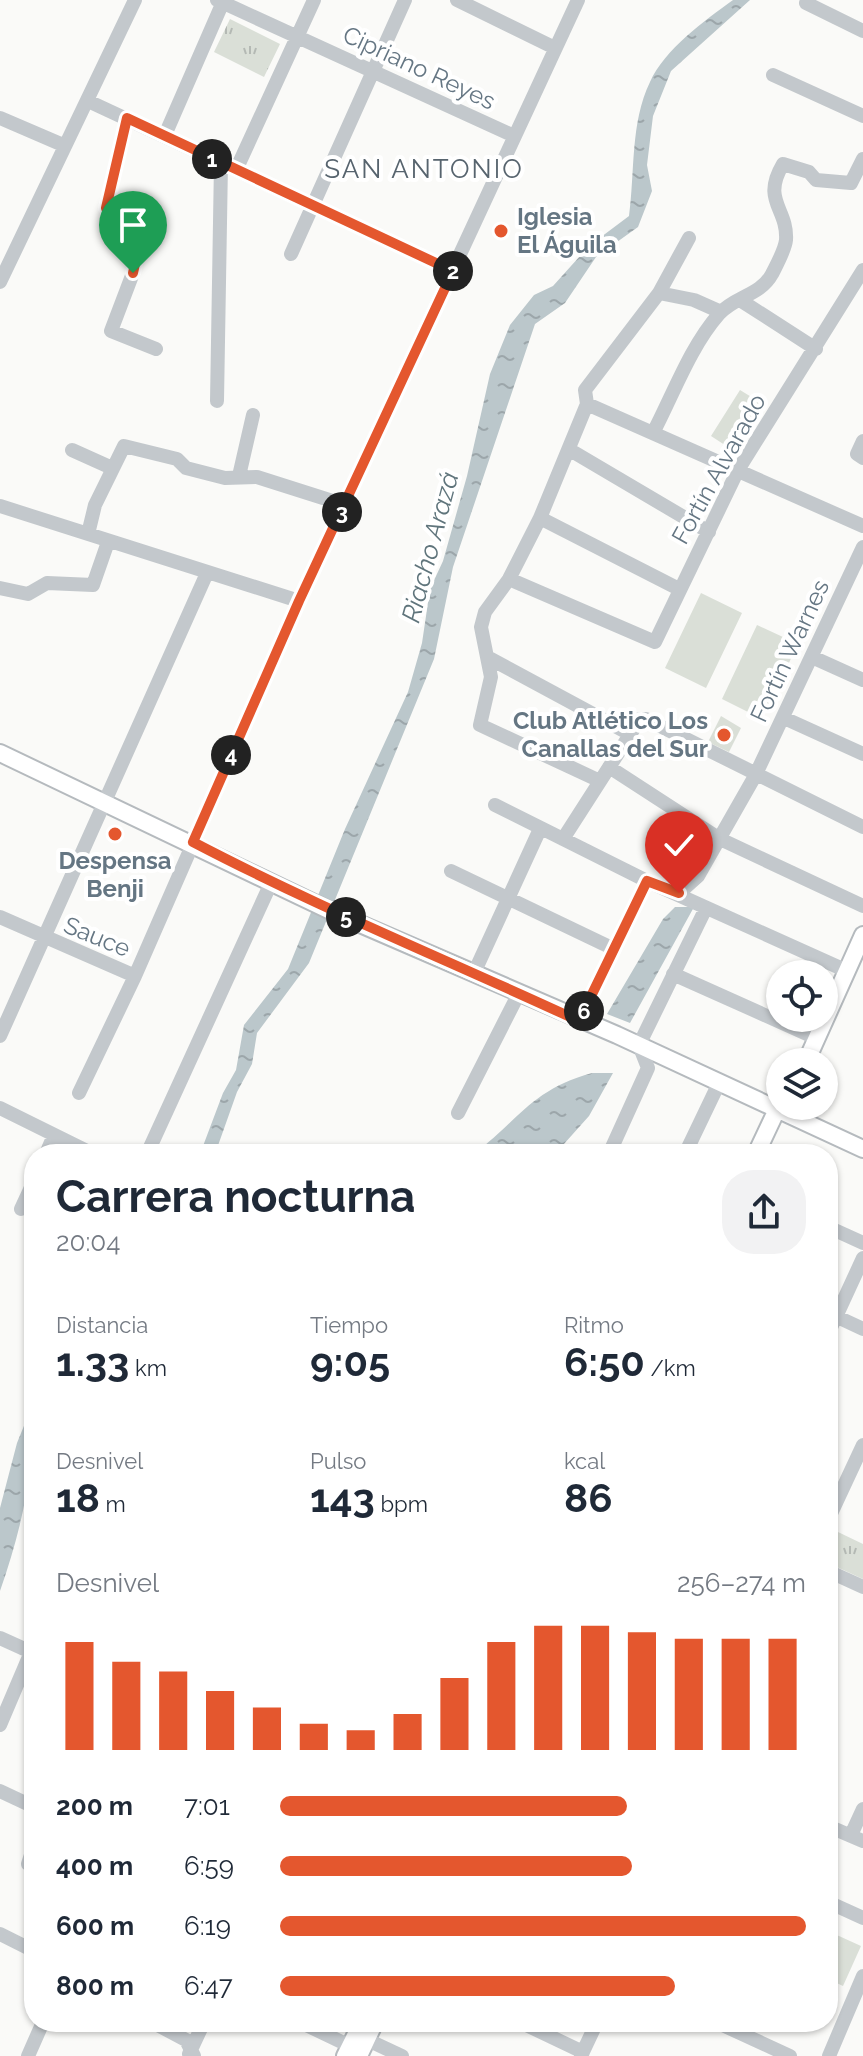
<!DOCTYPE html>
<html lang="es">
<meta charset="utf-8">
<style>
:root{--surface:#fff;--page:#f2f2f3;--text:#1f2937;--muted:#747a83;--accent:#e4572e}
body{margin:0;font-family:Raleway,sans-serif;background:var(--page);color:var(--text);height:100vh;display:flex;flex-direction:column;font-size:30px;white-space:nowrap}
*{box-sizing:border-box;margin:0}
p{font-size:26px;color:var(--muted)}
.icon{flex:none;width:44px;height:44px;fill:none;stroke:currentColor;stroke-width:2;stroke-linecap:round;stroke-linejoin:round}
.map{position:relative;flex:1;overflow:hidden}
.side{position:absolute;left:24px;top:1144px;width:814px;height:888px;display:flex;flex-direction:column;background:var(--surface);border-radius:32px;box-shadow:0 2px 6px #0004}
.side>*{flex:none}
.fabs{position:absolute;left:766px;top:960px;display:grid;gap:16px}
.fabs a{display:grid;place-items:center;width:72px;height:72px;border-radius:50%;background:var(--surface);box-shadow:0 2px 6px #0004;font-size:40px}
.pin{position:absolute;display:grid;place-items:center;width:68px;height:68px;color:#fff;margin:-82px -34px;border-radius:50% 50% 50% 0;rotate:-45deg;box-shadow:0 0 8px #0007}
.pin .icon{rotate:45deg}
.km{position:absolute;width:40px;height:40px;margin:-20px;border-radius:50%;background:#222;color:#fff;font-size:22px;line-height:40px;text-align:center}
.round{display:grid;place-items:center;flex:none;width:84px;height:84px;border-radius:32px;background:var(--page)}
.overview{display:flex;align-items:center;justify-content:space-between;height:136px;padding:0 32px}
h1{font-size:44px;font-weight:700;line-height:60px}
.figures{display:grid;grid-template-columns:repeat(3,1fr);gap:12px;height:136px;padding:8px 32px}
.figures div{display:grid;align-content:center}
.figures b{font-size:40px;font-weight:700}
.figures small{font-size:22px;font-weight:400}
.figures p{font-size:22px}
.chart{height:224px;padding:16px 32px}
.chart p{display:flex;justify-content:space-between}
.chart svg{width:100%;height:144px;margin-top:8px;stroke:var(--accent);stroke-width:6}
ul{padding:0 32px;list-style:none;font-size:26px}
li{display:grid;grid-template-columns:128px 96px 1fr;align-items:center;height:60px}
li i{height:20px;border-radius:10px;background:var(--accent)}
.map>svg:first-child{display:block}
</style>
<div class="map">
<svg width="863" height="2056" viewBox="0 0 863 2056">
<defs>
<pattern id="park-tufts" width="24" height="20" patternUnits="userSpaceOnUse" patternTransform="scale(2)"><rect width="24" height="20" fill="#dadfd7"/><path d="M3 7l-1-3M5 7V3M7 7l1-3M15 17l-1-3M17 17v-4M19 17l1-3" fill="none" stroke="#b4b9b4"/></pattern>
<pattern id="water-ripples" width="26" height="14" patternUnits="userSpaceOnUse" patternTransform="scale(2)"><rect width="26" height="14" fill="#bbc7cb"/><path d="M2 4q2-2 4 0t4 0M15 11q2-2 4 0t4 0" fill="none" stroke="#9ca6aa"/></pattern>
</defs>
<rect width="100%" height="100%" fill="#fafaf8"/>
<path fill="#dadfd7" d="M740,390L766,406L737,453L711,436Z
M701,593L742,613L706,688L665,668Z
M757,625L798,644L762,719L722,699Z
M721,716L741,728L729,752L708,742Z
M828,1931L861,1946L843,1986L828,1979Z"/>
<path fill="url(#park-tufts)" d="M230,19L280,44L264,77L214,52Z
M838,1532L863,1544V1579L828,1563V1553Z"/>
<path fill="url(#water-ripples)" d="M733,0H750L671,71L653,116L647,165L652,191L638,227L596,257L565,303L535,324L453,567L434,659L309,963L257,1033L252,1064L237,1092L215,1154H200L223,1093L236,1070L244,1025L288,969L345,829L408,692L422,643L430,589L443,561L467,476L490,374L510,325L534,295L553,286L589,246L629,216C635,173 630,123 650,82C665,49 704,21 733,0Z
M675,907H694L630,1023L607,1014L663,919Z
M592,1073H613L589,1116L555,1154H474C520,1119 531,1090 592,1073Z
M34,1401C34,1471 23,1525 0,1591V1508L17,1443Z"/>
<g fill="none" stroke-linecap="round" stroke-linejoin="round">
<defs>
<path id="major" d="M0,753L337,914L617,1035L863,1149
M806,1062L863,935
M756,1154L780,1103
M345,2056L362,2022
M359,2056L375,2022"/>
</defs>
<use href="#major" stroke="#b5babe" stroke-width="20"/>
<path stroke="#c3c8cc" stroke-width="14" d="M217,0L514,136
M457,0L555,48
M806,3L863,31
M773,75L863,116
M88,101L453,271
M0,118L63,145
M127,118L106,208L112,220L134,235L138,250L133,273L111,331L156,349
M165,135L223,2
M236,170L314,0
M291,254L405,0
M0,282L135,0
M659,293L694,300L721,312
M740,300L816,349
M217,401L221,163
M587,404L863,526
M653,433C673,395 690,347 719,314C735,296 760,296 772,274C777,264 785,250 786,240C788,208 761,201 783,164L809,172L816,180L851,183L863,159
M863,441L857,454L863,458
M72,450L112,468
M570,450L709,532
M239,476L253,415
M0,506L299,601
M540,518L679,589
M88,534L95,505L124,446L177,459L186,468L225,478L257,477L345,505
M509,579L655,642L738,470L863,270
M0,588L28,594L47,583L93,585L108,542
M812,657L863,680
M489,658L630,734
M784,718L863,754
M609,767L720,839L863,906
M600,781L480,725L491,677L481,627L485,612L509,579L540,518L587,404L585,390L659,293L689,238
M495,805L647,881L847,971
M563,839L640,719H646L863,827
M451,871L614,949
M679,893L698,876L755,776L863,547
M0,917L135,976
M474,973L540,829
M673,974L816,1038
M579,1021L647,881
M0,1036L207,573
M79,1093L135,976L299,601L578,0
M0,1108L93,1154
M458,1113L519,993
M46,1154L54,1135
M147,1154L271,883
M609,1154L648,1068L639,1045L706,908
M685,1154L719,1083
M21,1209L34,1181
M828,1227L863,1243
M831,1314L863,1329
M828,1334L863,1258
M828,1520L863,1445
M828,1571L863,1587
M0,1638L31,1652L34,1659
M0,1725L34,1645
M0,1791L34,1807
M828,1826L863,1841
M851,1835L863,1809
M28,1864L34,1846
M828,1902L863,1918
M0,1934L34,1951
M152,2022L186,2040L194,2056
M300,2022L350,2046
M520,2022L583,2052
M716,2022L790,2056
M359,2036L402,2056
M189,2054L204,2022
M28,2056L43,2022
M581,2056L597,2022
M829,2056L863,1976"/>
<use href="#major" stroke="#fff" stroke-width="16"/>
</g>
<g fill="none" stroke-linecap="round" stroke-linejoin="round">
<defs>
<path id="route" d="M133,273L138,250L134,235L112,220L106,208L127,118L453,271L299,601L193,842C319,908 450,961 579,1021L647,881L679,893"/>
</defs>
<use href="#route" stroke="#fff" stroke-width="16"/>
<use href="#route" stroke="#e4572e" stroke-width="10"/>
</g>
<g fill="#e4572e" stroke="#fff" stroke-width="3">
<circle cx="501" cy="231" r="8"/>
<circle cx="724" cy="735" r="8"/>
<circle cx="115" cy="834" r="8"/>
</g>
<g text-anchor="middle" stroke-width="8" stroke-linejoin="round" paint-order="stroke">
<g font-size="24" fill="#657683" stroke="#fff">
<text transform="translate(419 68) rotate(25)" y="8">Cipriano Reyes</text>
<text transform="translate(719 469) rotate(-61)" y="8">Fortín Alvarado</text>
<text transform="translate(790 651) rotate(-65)" y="8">Fortín Warnes</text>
<text transform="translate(97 937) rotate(22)" y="8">Sauce</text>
</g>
<g font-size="24" font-weight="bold" fill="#657683" stroke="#fff" text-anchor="start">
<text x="517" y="225">Iglesia<tspan x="517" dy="28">El Águila</tspan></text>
<text x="708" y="729" text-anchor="end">Club Atlético Los<tspan x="708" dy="28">Canallas del Sur</tspan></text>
<text x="115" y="869" text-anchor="middle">Despensa<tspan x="115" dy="28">Benji</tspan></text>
</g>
<g font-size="26" letter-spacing="2" fill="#57646e" stroke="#fff">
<text x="424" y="178">SAN ANTONIO</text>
</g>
<g font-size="26" font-style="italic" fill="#60757c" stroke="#fff">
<text transform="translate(430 547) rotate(-75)" y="9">Riacho Arazá</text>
</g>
</g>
</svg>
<div class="fabs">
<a><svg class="icon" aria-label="locate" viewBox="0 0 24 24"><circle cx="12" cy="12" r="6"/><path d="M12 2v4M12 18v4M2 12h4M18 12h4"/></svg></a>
<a><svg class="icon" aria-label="layers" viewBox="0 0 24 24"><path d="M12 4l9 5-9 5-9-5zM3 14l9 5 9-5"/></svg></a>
</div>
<div class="pin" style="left:133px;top:273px;background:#1e9e55"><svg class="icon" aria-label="arrive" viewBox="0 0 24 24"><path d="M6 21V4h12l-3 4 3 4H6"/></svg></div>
<div class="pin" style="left:679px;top:893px;background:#d93025"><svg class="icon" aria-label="check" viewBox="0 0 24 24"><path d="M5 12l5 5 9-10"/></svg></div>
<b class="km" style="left:212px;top:159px">1</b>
<b class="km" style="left:453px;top:271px">2</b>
<b class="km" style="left:342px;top:512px">3</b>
<b class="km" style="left:231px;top:755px">4</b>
<b class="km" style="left:346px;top:917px">5</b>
<b class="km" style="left:584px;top:1011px">6</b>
<section class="side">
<div class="overview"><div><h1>Carrera nocturna</h1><p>20:04</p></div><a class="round"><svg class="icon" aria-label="share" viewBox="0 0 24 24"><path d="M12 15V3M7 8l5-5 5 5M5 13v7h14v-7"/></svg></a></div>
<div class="figures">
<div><p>Distancia</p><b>1.33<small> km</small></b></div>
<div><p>Tiempo</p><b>9:05</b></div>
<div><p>Ritmo</p><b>6:50<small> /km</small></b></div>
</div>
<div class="figures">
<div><p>Desnivel</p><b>18<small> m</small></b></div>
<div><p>Pulso</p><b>143<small> bpm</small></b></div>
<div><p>kcal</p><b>86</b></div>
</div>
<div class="chart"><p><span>Desnivel</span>256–274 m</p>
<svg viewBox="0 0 160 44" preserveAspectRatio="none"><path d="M5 44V11M15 44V17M25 44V20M35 44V26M45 44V31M55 44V36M65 44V38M75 44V33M85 44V22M95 44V11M105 44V6M115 44V6M125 44V8M135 44V10M145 44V10M155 44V10"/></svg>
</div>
<ul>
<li><b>200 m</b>7:01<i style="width:66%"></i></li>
<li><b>400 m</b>6:59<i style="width:67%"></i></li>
<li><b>600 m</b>6:19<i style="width:100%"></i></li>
<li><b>800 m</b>6:47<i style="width:75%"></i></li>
</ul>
</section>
</div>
